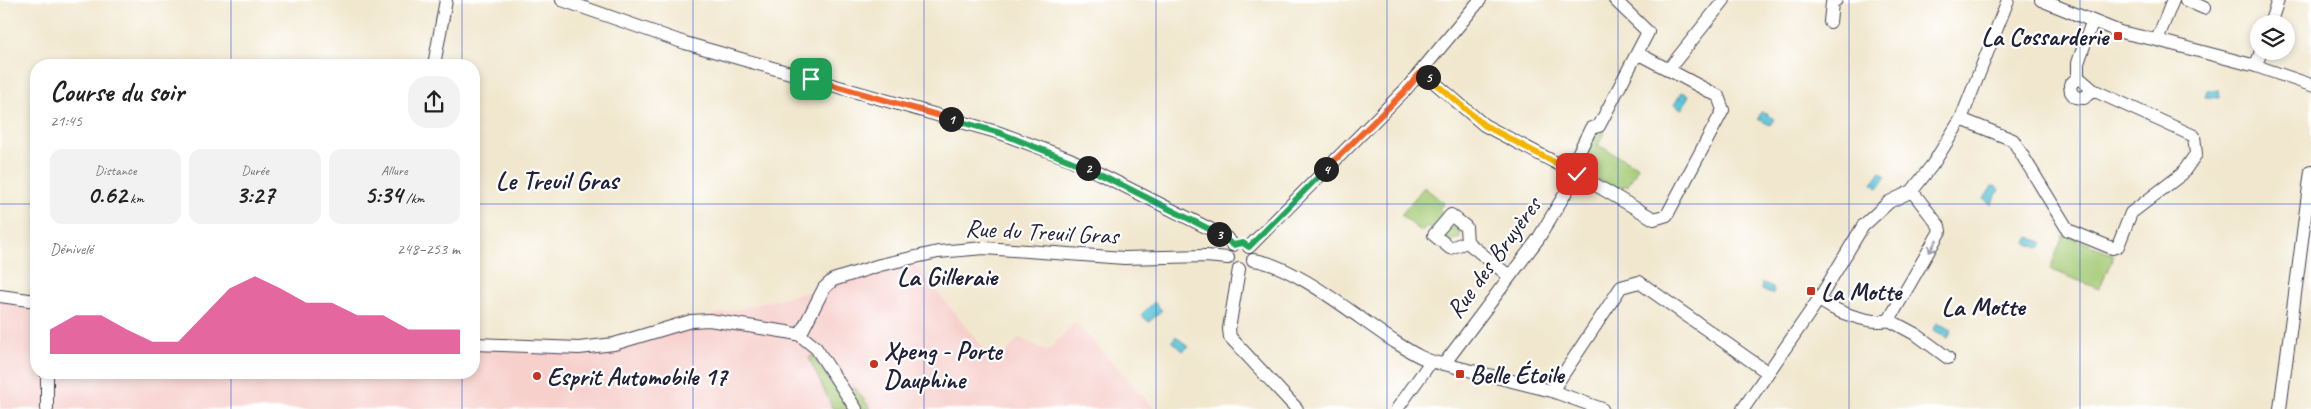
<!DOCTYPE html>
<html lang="fr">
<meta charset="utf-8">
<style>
:root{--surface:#fff;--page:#f2f2f2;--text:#222;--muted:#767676;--accent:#db2777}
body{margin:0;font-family:Caveat,sans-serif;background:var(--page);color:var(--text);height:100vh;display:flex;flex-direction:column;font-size:19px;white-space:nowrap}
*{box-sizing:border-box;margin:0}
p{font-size:16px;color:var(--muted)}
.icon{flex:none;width:28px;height:28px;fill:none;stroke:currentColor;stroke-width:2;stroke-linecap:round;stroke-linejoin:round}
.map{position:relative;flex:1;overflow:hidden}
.side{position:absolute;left:30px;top:59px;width:450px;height:320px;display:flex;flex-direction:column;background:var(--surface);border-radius:20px;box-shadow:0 2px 8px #0003}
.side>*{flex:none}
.buttons{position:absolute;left:2250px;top:15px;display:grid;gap:10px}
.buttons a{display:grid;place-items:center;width:45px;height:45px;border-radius:50%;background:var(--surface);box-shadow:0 2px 8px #0003;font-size:25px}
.pin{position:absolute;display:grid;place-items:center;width:42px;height:42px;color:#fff;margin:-21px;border-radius:10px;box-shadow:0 2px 8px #0006}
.km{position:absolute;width:25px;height:25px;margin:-12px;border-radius:50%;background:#222;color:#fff;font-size:14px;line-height:25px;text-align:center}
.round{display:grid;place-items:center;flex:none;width:52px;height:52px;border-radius:20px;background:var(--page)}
.overview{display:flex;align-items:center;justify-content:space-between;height:85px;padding:0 20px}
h1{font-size:28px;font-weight:700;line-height:38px}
.metrics{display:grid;grid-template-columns:repeat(3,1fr);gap:8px;height:85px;padding:5px 20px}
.metrics div{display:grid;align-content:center;border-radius:12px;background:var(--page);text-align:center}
.metrics b{font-size:25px;font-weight:700}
.metrics small{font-size:14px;font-weight:400}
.metrics p{font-size:14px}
.chart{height:140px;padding:10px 20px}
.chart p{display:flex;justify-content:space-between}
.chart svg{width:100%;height:90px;margin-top:5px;fill:var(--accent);opacity:.7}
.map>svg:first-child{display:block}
</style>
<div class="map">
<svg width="2311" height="409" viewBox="0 0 2311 409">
<rect width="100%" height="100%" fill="#fff"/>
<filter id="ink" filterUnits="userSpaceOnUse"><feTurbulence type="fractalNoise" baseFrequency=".02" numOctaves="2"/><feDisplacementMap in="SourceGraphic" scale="10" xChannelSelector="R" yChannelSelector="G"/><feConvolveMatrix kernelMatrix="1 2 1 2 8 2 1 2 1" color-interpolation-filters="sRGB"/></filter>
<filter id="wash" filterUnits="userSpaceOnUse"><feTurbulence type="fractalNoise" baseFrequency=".0096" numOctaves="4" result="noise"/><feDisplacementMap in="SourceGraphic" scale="20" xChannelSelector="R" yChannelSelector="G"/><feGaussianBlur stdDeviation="1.12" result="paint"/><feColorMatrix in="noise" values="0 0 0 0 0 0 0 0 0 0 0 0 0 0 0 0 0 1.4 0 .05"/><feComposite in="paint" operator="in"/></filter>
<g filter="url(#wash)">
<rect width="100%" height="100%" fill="#f1e7ce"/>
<path fill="#f7d0cc" d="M910,258L996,364L1019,338L1048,351L1075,322L1155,409H0V296L36,301V372H474V344L579,348L824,288Z"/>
<path fill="#a4ca74" stroke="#637658" d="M1602,131L1605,132L1598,145L1638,167L1627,187L1623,185L1619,192L1582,170L1579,167L1597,132Z
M1424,187L1444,203L1439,209L1445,214L1431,230L1426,226L1422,232L1401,215Z
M1457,226L1459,228L1460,238L1449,242L1447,240L1446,230Z
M2064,234L2114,255L2099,289L2050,269Z
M812,355L850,409H833L809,358Z
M855,388L871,409H862L848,390Z"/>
<path fill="#5bc3d8" stroke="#3e728a" d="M2207,90H2219L2220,98L2205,97Z
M1682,92L1689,95L1682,109L1674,105Z
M1761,112L1768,113L1767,115L1774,119L1770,125L1758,119Z
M1880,172L1886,176L1878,188L1872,184Z
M1992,186L1997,187L1999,190L1991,204L1984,199Z
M2030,237L2043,243L2040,249L2027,243Z
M1762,283L1773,287L1774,292L1772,294L1761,290Z
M1154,302L1162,310L1149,322L1141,315Z
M1937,323L1952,330L1948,338L1933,331Z
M1176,336L1188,347L1183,351L1172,341Z"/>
</g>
<g filter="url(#ink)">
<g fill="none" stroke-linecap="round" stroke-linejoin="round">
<defs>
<path id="minor" d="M562,0L685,43L1000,133L1070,159L1208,228L1228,239L1233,245
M2041,0L2120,32L2157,40L2256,66L2311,85
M2186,0L2204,8
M1830,22L1832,3L1836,0
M2270,24L2278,0
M2157,40L2173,0
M434,65L446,0
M2256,66L2261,51
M1668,70L1724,0
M1421,71L1484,125L1577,174
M2078,77L2070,85L2071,92L2075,97L2084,98L2093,90
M1961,119L2013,140L2068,230L2112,248L2118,246L2131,213L2182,174L2196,154L2194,136L2093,90L2078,77V63L2092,22
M1570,170L1591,128L1599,126L1648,32L1615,0
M1467,242L1450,248L1434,235L1451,215L1466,227L1467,242L1509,276
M1249,247L1406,89L1480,0
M1253,260C1294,264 1359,319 1395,342C1411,352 1426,362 1444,364L1552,391L1602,409
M1239,269L1229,329L1230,337L1297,409
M0,296L36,301
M1819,299C1832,311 1871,325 1889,320L1940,231L1939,226L1912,191
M1889,320L1917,335L1948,358
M800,335L824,288L833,280L880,265L938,252L984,248L1124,258L1206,256L1228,258
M474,344L579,348L614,344L691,321L709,320L787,332L800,335L816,348L856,409
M1444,364L1538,239L1577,174L1654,219L1667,215L1723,110L1718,96L1637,53
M1552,391L1621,287L1639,282L1767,372
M47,409V372
M1397,409L1430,363
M1743,409L1819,299L1863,226L1889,202L1912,191L1933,164L1961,119L2008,0
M2280,409L2311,171"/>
</defs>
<use href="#minor" stroke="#414051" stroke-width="14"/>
<use href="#minor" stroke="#fff" stroke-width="12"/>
</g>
<defs><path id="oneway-shaft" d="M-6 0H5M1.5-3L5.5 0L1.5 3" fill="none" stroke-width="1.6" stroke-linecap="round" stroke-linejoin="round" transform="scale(1.25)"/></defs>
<use stroke="#9c9ca7" href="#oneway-shaft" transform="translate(1933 246) rotate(120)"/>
</g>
<g fill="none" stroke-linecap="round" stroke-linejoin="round" filter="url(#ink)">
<defs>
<path id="split-1" d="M811,79L951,119"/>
<path id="split-2" d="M951,119L1000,133L1088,168"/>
<path id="split-3" d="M1088,168L1219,234"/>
<path id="split-4" d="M1219,234L1233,245L1243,243L1249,247L1326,169"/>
<path id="split-5" d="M1326,169L1406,90L1422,71L1428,77"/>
<path id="split-6" d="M1428,77L1484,125L1548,159"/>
<path id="split-7" d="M1548,159L1577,174"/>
</defs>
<use href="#split-1" stroke="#fff" stroke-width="10"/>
<use href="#split-2" stroke="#fff" stroke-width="10"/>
<use href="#split-3" stroke="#fff" stroke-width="10"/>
<use href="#split-4" stroke="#fff" stroke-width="10"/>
<use href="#split-5" stroke="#fff" stroke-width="10"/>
<use href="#split-6" stroke="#fff" stroke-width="10"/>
<use href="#split-7" stroke="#fff" stroke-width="10"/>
<use href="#split-1" stroke="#f0652b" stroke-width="6"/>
<use href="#split-2" stroke="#22a559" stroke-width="6"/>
<use href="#split-3" stroke="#22a559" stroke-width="6"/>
<use href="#split-4" stroke="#22a559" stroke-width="6"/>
<use href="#split-5" stroke="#f0652b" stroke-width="6"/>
<use href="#split-6" stroke="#f5b400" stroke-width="6"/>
<use href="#split-7" stroke="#f5b400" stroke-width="6"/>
</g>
<path fill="none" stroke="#1d4ed8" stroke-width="1" stroke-opacity="0.55" d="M231,0V65M462,0V65M693,0V409M924,0V409M1156,0V409M1387,0V409M1618,0V409M1849,0V409M2080,0V409M0,204H36M474,204H2311M231,372V409M462,372V409"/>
<g fill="#c8321e" stroke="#fff" stroke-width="2">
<rect x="2113" y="31" width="10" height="10" rx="2.5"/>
<rect x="1806" y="286" width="10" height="10" rx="2.5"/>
<circle cx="874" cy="364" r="5"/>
<rect x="1455" y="369" width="10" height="10" rx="2.5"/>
<circle cx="537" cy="376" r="5"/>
</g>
<g text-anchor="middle" stroke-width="4.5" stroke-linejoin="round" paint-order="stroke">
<g font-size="25" font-weight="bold" fill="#22223b" stroke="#fff" text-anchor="start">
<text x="2108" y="45" text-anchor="end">La Cossarderie</text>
<text x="1821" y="300">La Motte</text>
<text x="884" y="359">Xpeng - Porte<tspan x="884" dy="29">Dauphine</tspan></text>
<text x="1470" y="383">Belle Étoile</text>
<text x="547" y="385">Esprit Automobile 17</text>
</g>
<g font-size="25" fill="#22223b" stroke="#fff">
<text transform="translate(1042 231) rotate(3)" y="9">Rue du Treuil Gras</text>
<text transform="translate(1493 257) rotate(-54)" y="9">Rue des Bruyères</text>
</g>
<g font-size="26" font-weight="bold" fill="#22223b" stroke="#fff">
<text x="557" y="189">Le Treuil Gras</text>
<text x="947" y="285">La Gilleraie</text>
<text x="1983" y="315">La Motte</text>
</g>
</g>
</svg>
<div class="buttons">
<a><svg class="icon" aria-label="layers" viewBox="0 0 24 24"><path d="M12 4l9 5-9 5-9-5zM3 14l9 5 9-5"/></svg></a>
</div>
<div class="pin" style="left:811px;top:79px;background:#1e9e55"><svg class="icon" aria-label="arrive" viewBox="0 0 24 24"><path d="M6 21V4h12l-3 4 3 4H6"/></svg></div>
<div class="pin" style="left:1577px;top:174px;background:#d93025"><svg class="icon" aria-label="check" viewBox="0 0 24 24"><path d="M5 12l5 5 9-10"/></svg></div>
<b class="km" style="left:951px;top:119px">1</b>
<b class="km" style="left:1088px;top:168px">2</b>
<b class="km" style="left:1219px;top:234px">3</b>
<b class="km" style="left:1326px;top:169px">4</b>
<b class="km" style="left:1428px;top:77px">5</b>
<section class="side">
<div class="overview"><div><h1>Course du soir</h1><p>21:45</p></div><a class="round"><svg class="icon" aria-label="share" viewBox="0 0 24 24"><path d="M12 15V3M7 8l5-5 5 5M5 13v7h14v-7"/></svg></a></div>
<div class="metrics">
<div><p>Distance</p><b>0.62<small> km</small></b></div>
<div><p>Durée</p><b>3:27</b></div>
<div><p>Allure</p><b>5:34<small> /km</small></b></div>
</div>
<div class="chart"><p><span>Dénivelé</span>248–253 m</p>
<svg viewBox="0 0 160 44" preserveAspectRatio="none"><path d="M0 44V32L10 25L20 25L30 32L40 38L50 38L60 25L70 12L80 6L90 12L100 19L110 19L120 25L130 25L140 32L150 32L160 32V44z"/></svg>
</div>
</section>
</div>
